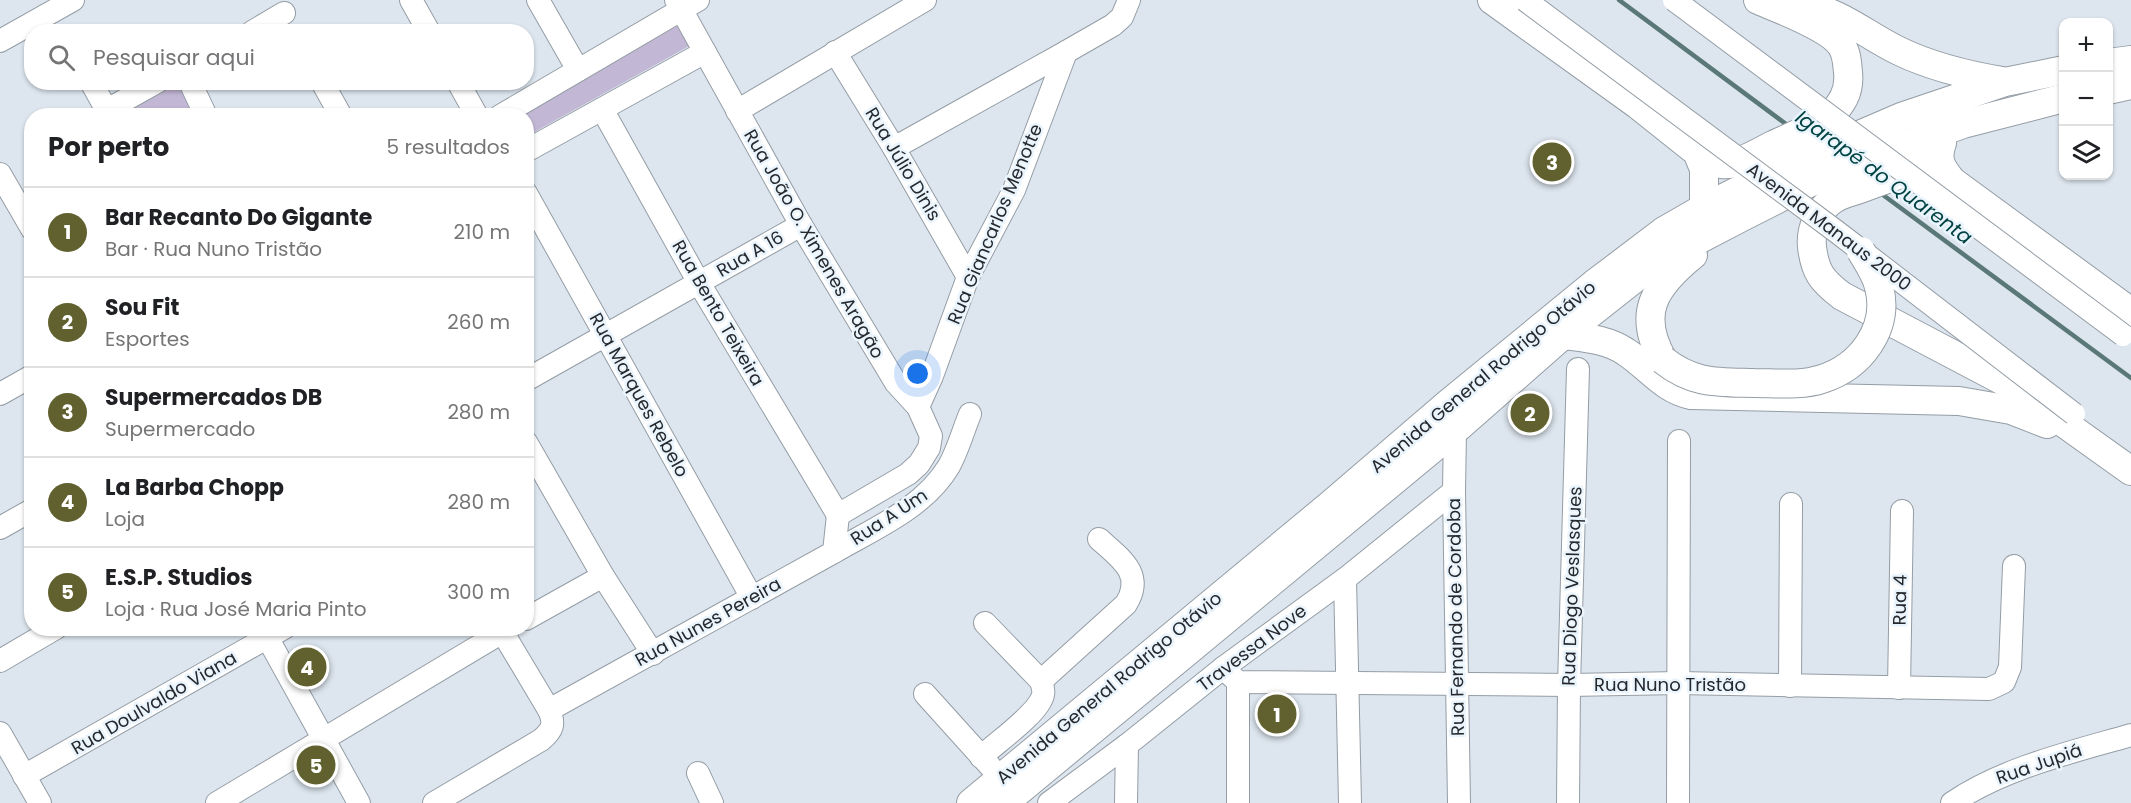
<!DOCTYPE html>
<html lang="pt">
<head>
<meta charset="utf-8">
<style>
	:root { --surface:#fff; --page:#f2f2f2; --text:#202124; --muted:#757577; --line:#e0e0e0; --accent:#60612e }
	body { margin:0; font-family:Poppins,sans-serif; background:var(--page); color:var(--text) }
	.controls { position:absolute; right:18px; top:18px; display:grid; overflow:hidden; border-radius:12px; box-shadow:0 2px 4px #0004 }
	.controls button { width:54px; height:54px; display:grid; place-items:center; padding:0; border:0; border-bottom:2px solid var(--line); background:var(--surface); color:var(--text); font:30px sans-serif }
	.you { position:absolute; left:918px; top:374px; width:21px; height:21px; margin:-15px; border:4px solid #fff; border-radius:50%; background:#1a73e8; box-shadow:0 0 0 9px #1a73e833 }
	.badge { display:grid; place-items:center; width:39px; height:39px; border-radius:50%; background:var(--accent); color:#fff; font-size:20px; font-weight:700 }
	.pin { position:absolute; translate:-50% -50%; border:3px solid #fff; box-shadow:0 2px 6px #0006 }
	.list { margin:0; padding:0; list-style:none }
	h2 { display:flex; justify-content:space-between; align-items:center; height:78px; margin:0; padding:0 24px; font-size:26px }
	h2 small { font-size:20px; font-weight:400; color:var(--muted) }
	.list li { display:grid; grid-template-columns:39px 1fr auto; gap:18px; align-items:center; box-sizing:border-box; height:90px; padding:0 24px; border-top:2px solid var(--line) }
	.list b { display:block; font-size:22px; white-space:nowrap }
	.list p { margin:0; font-size:20px; white-space:nowrap; color:var(--muted) }
	.list em { font-size:20px; font-style:normal; color:var(--muted) }
	.icon { flex:none; width:33px; height:33px; fill:none; stroke:currentColor; stroke-width:2; stroke-linecap:round; stroke-linejoin:round }
	.map { position:relative; flex:none; width:2131px; height:803px; overflow:hidden }
	.search { position:absolute; background:var(--surface); box-shadow:0 2px 4px #0004; left:24px; top:24px; width:510px; height:66px; display:flex; align-items:center; gap:15px; box-sizing:border-box; padding:0 21px; border-radius:24px; color:var(--muted); font-size:22px }
	.panel { position:absolute; background:var(--surface); box-shadow:0 2px 4px #0004; left:24px; top:108px; width:510px; height:528px; border-radius:24px }
	.map>svg:first-child { display:block }
	.green { fill:#c2b7d4 }
	.lines { fill:none; stroke-linecap:round; stroke-linejoin:round }
	.stream { stroke:#5a7878; stroke-width:4.5 }
	.minor-casing { stroke:#949da5; stroke-width:24 }
	.major-casing { stroke:#949da5; stroke-width:30 }
	.minor { stroke:#fff; stroke-width:22 }
	.major { stroke:#fff; stroke-width:28 }
	.minor-bridge-casing { stroke:#949da5; stroke-width:24; stroke-linecap:butt }
	.major-bridge-casing { stroke:#949da5; stroke-width:30; stroke-linecap:butt }
	.minor-bridge { stroke:#fff; stroke-width:22 }
	.major-bridge { stroke:#fff; stroke-width:28 }
	.labels { text-anchor:middle; stroke-width:5; stroke-linejoin:round; paint-order:stroke }
	.street-label { font-size:18px; fill:#25282c; stroke:#eaf4fd }
	.water-label { font-size:20px; font-style:italic; fill:#004342; stroke:#eaf4fd }
</style>
</head>
<body>
<div class="map">
<svg width="2131" height="803" viewBox="0 0 2131 803">
	<rect width="100%" height="100%" fill="#dde6ef"/>
	<g class="green">
		<polygon points="676,22 691,45 527,136 526,116 513,116"/>
		<polygon points="171,83 182,83 203,115 131,115 127,108"/>
	</g>
	<g class="lines">
		<g class="stream">
			<polyline points="1619,0 1790,127"/>
			<polyline points="1879,192 2131,378"/>
		</g>
		<defs>
			<g id="minor">
				<polyline points="411,0 429,32"/>
				<polyline points="538,0 578,70"/>
				<polyline points="676,0 801,225 896,383 918,407 931,436 929,448 919,464 908,474 838,515"/>
				<polyline points="252,32 284,13"/>
				<polyline points="0,41 73,0"/>
				<polyline points="835,52 894,148 968,277"/>
				<polyline points="91,82 110,116"/>
				<polyline points="190,82 206,116"/>
				<polyline points="322,82 341,116"/>
				<polyline points="458,82 477,116"/>
				<polyline points="602,109 699,283 838,515"/>
				<polyline points="107,110 157,82"/>
				<polyline points="737,111 925,0"/>
				<polyline points="500,116 698,0"/>
				<polyline points="894,148 1066,52"/>
				<polyline points="526,151 705,52"/>
				<polyline points="0,174 32,229"/>
				<polyline points="526,193 752,598"/>
				<polyline points="526,380 801,225"/>
				<polyline points="0,394 32,376"/>
				<polyline points="918,407 932,376 968,277 1014,190 1066,52 1113,25 1122,17 1129,0"/>
				<polyline points="1455,430 1454,491 1459,803"/>
				<polyline points="526,442 603,576 653,654"/>
				<polyline points="0,528 32,510"/>
				<path d="M834 552C875 528 924 508 949 466 958 450 963 431 970 414"/>
				<polyline points="1345,579 1350,803"/>
				<polyline points="526,619 603,576"/>
				<polyline points="262,628 359,803"/>
				<polyline points="0,661 56,628"/>
				<polyline points="1223,668 1238,682 1569,685 1679,683 1989,689 2004,682 2010,667 2014,566"/>
				<path d="M1041 681 1126 604C1145 574 1120 558 1099 539"/>
				<polyline points="1238,682 1238,803"/>
				<polyline points="1790,686 1791,504"/>
				<polyline points="1899,688 1902,511"/>
				<polyline points="925,694 990,766"/>
				<polyline points="549,710 834,552 838,515"/>
				<polyline points="0,733 40,803"/>
				<path d="M981 757C996 743 1033 717 1041 700 1045 693 1043 688 1041 681L985 623"/>
				<polyline points="698,773 712,803"/>
				<polyline points="24,776 284,628"/>
				<polyline points="217,803 509,628"/>
				<path d="M434 803 541 740C553 730 555 724 549 710L500 628"/>
				<polyline points="1049,803 1127,745 1223,668 1345,579 1454,491"/>
				<polyline points="1126,803 1127,745"/>
				<polyline points="1568,803 1569,685 1578,369"/>
				<polyline points="1678,803 1679,441"/>
				<path d="M1952 803C2003 768 2072 752 2131 735"/>
			</g>
			<g id="major">
				<polyline points="1492,0 1638,105 1697,152 1704,169 1704,208"/>
				<path d="M1803 6C1839 10 1867 36 1899 51 1932 67 1966 75 2002 81"/>
				<polyline points="2108,63 2131,60"/>
				<polyline points="2108,90 2131,85"/>
				<path d="M1942 143C1936 159 1941 168 1952 181L2131 312"/>
				<path d="M1697 152C1704 157 1713 163 1722 164 1738 166 1758 152 1773 145 1804 130 1853 116 1848 72 1847 63 1847 53 1841 45 1829 27 1779 9 1758 0"/>
				<path d="M1938 161C1912 170 1886 179 1860 189 1852 192 1841 194 1834 199 1819 208 1810 230 1812 247 1815 272 1822 281 1842 296L2009 384 2131 471"/>
				<path d="M1563 335C1585 338 1607 339 1626 352 1649 367 1663 389 1691 395L1959 401 2011 410 2047 424"/>
				<path d="M1663 360C1636 313 1655 286 1693 255"/>
				<polyline points="971,803 1330,505 1449,403 1594,284 1664,231 1704,208 1787,166 1901,117 2005,82 2064,70"/>
				<polyline points="1004,803 1455,430 1563,335 1644,271 1671,254 1742,217 1809,183 1869,158 1963,124 2064,98"/>
			</g>
		</defs>
		<use href="#minor" class="minor-casing"/>
		<use href="#major" class="major-casing"/>
		<use href="#minor" class="minor"/>
		<use href="#major" class="major"/>
		<defs>
			<g id="minor-bridge">
				<polyline points="1525,0 1837,232 2074,414"/>
				<polyline points="1674,0 2123,335"/>
			</g>
			<path id="major-bridge" d="M1663 360C1693 384 1717 382 1754 383 1776 383 1801 386 1822 379 1860 367 1890 329 1879 287 1876 274 1868 263 1861 251"/>
		</defs>
		<use href="#minor-bridge" class="minor-bridge-casing"/>
		<use href="#major-bridge" class="major-bridge-casing"/>
		<use href="#minor-bridge" class="minor-bridge"/>
		<use href="#major-bridge" class="major-bridge"/>
	</g>
	<g class="labels">
		<g class="street-label">
			<text transform="translate(903 164) rotate(59)" y="6">Rua Júlio Dinis</text>
			<text transform="translate(995 224) rotate(-67)" y="6">Rua Giancarlos Menotte</text>
			<text transform="translate(1829 227) rotate(37)" y="6">Avenida Manaus 2000</text>
			<text transform="translate(814 244) rotate(60)" y="6">Rua João O. Ximenes Aragão</text>
			<text transform="translate(750 254) rotate(-30)" y="6">Rua A 16</text>
			<text transform="translate(718 313) rotate(60)" y="6">Rua Bento Teixeira</text>
			<text transform="translate(1483 377) rotate(-40)" y="6">Avenida General Rodrigo Otávio</text>
			<text transform="translate(639 395) rotate(61)" y="6">Rua Marques Rebelo</text>
			<text transform="translate(889 517) rotate(-33)" y="6">Rua A Um</text>
			<text transform="translate(1572 586) rotate(-88)" y="6">Rua Diogo Veslasques</text>
			<text transform="translate(1900 600) rotate(-89)" y="6">Rua 4</text>
			<text transform="translate(1456 617) rotate(-91)" y="6">Rua Fernando de Cordoba</text>
			<text transform="translate(708 622) rotate(-29)" y="6">Rua Nunes Pereira</text>
			<text transform="translate(1252 648) rotate(-37)" y="6">Travessa Nove</text>
			<text x="1670" y="691">Rua Nuno Tristão</text>
			<text transform="translate(1109 688) rotate(-40)" y="6">Avenida General Rodrigo Otávio</text>
			<text transform="translate(154 703) rotate(-30)" y="6">Rua Doulvaldo Viana</text>
			<text transform="translate(2039 764) rotate(-19)" y="6">Rua Jupiá</text>
		</g>
		<g class="water-label">
			<text transform="translate(1884 177) rotate(36)" y="7">Igarapé do Quarenta</text>
		</g>
	</g>
</svg>
<div class="controls">
<button>+</button>
<button>−</button>
<button><svg class="icon" aria-label="layers" viewBox="0 0 24 24"><path d="M12 4l9 5-9 5-9-5zM3 14l9 5 9-5"/></svg></button>
</div>
<div class="you"></div>
<div class="pin badge" style="left:1277px;top:714px">1</div>
<div class="pin badge" style="left:1530px;top:413px">2</div>
<div class="pin badge" style="left:1552px;top:162px">3</div>
<div class="pin badge" style="left:307px;top:667px">4</div>
<div class="pin badge" style="left:316px;top:765px">5</div>
<div class="search"><svg class="icon" aria-label="search" viewBox="0 0 24 24"><circle cx="10" cy="10" r="6"/><path d="M15 15l6 6"/></svg>Pesquisar aqui</div>
<section class="panel">
<h2>Por perto<small>5 resultados</small></h2>
<ul class="list">
<li><span class="badge">1</span><div><b>Bar Recanto Do Gigante</b><p>Bar · Rua Nuno Tristão</p></div><em>210 m</em></li>
<li><span class="badge">2</span><div><b>Sou Fit</b><p>Esportes</p></div><em>260 m</em></li>
<li><span class="badge">3</span><div><b>Supermercados DB</b><p>Supermercado</p></div><em>280 m</em></li>
<li><span class="badge">4</span><div><b>La Barba Chopp</b><p>Loja</p></div><em>280 m</em></li>
<li><span class="badge">5</span><div><b>E.S.P. Studios</b><p>Loja · Rua José Maria Pinto</p></div><em>300 m</em></li>
</ul>
</section>
</div>
</body>
</html>
